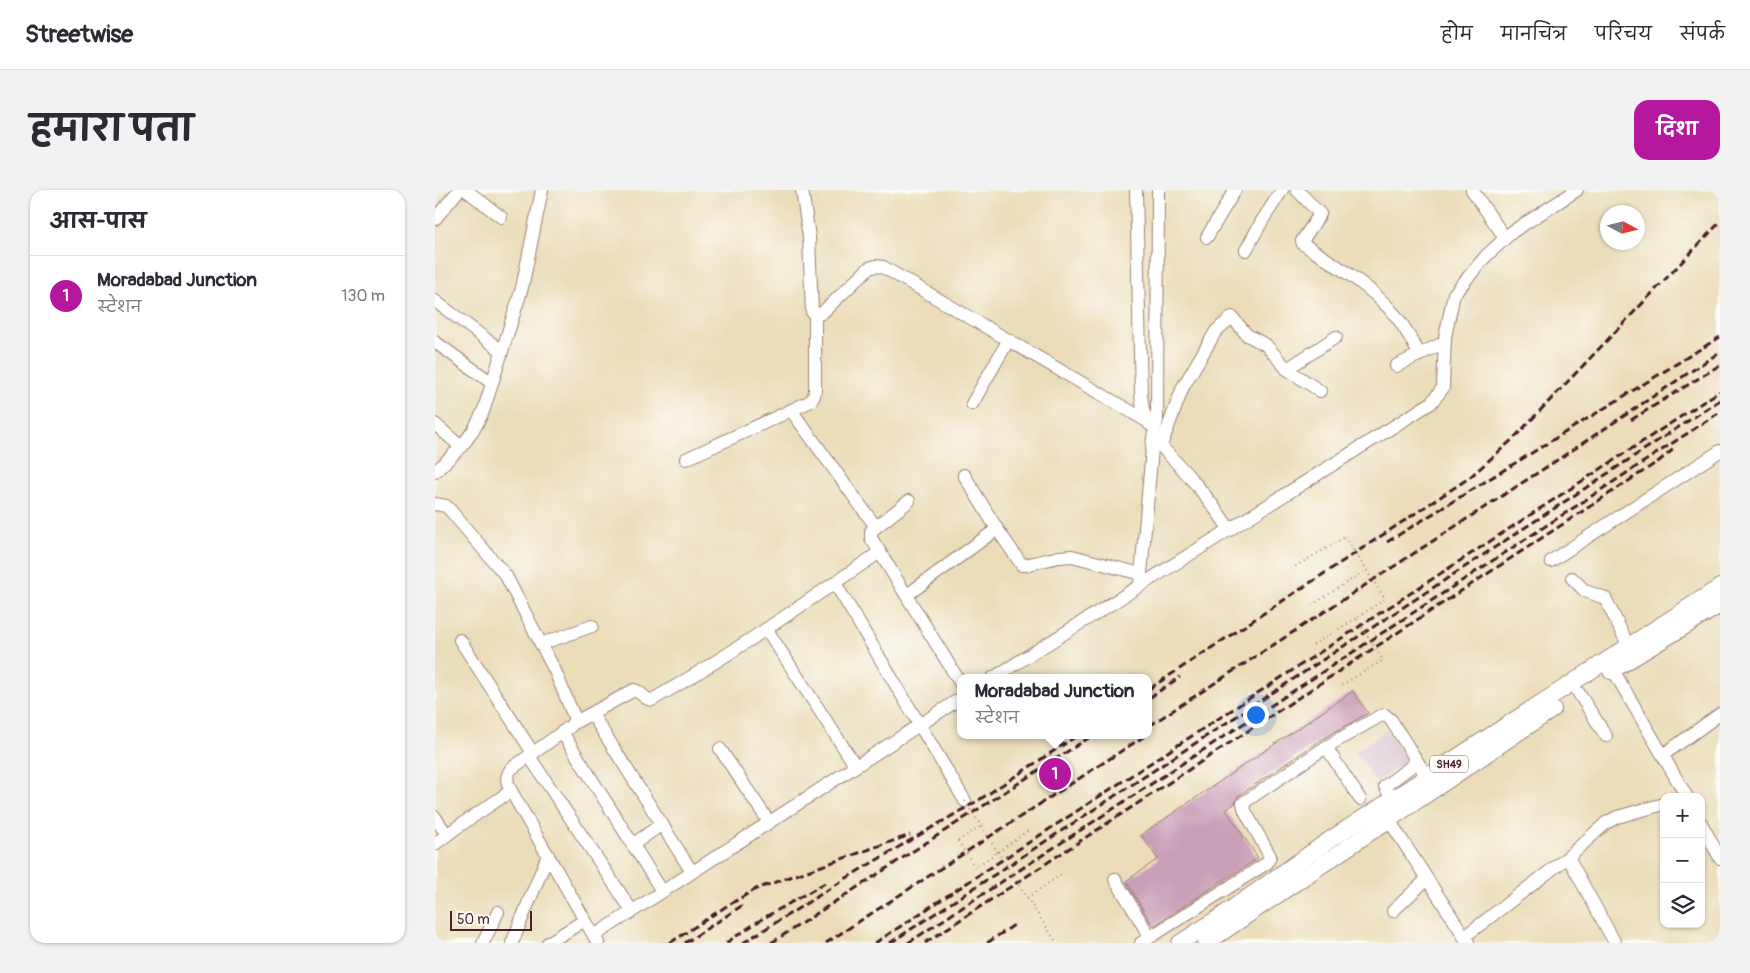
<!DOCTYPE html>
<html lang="hi">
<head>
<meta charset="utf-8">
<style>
	:root { --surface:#fff; --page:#f2f2f3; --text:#2b2b33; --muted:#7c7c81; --line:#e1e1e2; --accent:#b5179e }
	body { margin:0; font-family:Pangolin,"Playpen Sans Deva",sans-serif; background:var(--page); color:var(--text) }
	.controls { position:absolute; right:15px; bottom:15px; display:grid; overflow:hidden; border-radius:10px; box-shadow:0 1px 4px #0004 }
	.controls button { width:45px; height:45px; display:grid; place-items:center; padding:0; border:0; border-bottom:1px solid var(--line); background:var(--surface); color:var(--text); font:25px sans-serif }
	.compass { position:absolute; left:1165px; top:15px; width:45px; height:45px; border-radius:50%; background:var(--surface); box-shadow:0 1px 4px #0004; rotate:97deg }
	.scale { position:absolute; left:15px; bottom:12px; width:82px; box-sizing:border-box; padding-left:5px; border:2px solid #4a1f2b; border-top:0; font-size:14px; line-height:18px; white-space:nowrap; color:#4a1f2b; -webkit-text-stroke:4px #fdfcf7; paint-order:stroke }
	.you { position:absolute; left:820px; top:524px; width:18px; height:18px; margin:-12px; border:4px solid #fff; border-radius:50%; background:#1a73e8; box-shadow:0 0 0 8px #1a73e833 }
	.badge { display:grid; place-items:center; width:32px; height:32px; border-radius:50%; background:var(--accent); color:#fff; font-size:16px; font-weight:700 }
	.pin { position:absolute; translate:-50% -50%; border:2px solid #fff; box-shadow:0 1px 5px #0006 }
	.popup { position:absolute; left:522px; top:484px; width:195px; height:65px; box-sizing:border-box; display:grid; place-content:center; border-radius:10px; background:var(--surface); filter:drop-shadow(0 1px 4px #0005); font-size:16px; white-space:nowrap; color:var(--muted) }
	.popup b { font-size:19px; color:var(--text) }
	.popup::after { content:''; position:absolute; left:50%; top:100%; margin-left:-10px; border:10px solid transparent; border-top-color:var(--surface) }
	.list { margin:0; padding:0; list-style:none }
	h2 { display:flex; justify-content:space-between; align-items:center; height:65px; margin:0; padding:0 20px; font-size:21px }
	h2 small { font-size:16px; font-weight:400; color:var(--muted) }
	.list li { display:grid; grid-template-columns:32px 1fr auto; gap:15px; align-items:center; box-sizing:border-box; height:80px; padding:0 20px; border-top:1px solid var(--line) }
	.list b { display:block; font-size:19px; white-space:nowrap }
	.list p { margin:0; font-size:16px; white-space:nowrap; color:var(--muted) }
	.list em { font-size:16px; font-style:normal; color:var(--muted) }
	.icon { flex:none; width:28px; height:28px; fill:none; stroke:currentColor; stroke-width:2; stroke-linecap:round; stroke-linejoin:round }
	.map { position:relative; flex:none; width:1285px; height:753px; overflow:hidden; border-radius:15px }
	header { display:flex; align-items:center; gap:30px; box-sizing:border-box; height:70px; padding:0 25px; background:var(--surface); border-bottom:1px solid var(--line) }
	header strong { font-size:24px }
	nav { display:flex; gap:28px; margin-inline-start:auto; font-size:18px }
	.intro { display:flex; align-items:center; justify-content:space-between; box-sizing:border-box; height:120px; padding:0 30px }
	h1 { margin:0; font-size:35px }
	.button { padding:12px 22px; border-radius:15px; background:var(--accent); color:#fff; font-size:18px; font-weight:700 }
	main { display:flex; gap:30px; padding:0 30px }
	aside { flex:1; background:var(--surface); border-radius:15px; box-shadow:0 1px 4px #0004 }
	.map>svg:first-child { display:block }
	.industrial { fill:#d1bdca }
	.building { fill:#c99eb7 }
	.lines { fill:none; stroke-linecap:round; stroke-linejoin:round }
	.minor-casing { stroke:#9a7e72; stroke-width:14 }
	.major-casing { stroke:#9a7e72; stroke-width:18 }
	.path { stroke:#9a7e72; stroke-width:2; stroke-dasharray:1 4; stroke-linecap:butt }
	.minor { stroke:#fff; stroke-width:12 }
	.major { stroke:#fff; stroke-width:16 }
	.rail { stroke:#4a1f2b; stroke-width:3; stroke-dasharray:8 4; stroke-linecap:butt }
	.path-bridge { stroke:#9a7e72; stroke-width:2; stroke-dasharray:1 4; stroke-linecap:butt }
	.labels { text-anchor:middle; stroke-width:4.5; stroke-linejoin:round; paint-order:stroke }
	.shield { fill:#fdfcf7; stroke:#806168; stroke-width:1 }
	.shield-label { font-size:11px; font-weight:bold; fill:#4a1f2b }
</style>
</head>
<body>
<header>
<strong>Streetwise</strong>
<nav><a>होम</a><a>मानचित्र</a><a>परिचय</a><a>संपर्क</a></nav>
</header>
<div class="intro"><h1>हमारा पता</h1><a class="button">दिशा</a></div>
<main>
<aside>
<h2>आस-पास<small></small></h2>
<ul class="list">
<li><span class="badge">1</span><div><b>Moradabad Junction</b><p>स्टेशन</p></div><em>130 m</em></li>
</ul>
</aside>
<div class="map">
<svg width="1285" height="753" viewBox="0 0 1285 753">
	<rect width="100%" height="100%" fill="#fdfcf7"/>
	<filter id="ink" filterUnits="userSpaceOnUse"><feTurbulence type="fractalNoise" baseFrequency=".02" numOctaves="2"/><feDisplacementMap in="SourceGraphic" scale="10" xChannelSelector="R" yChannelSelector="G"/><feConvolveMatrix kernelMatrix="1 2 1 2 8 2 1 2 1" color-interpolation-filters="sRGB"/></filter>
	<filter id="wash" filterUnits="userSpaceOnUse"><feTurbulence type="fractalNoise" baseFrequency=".0096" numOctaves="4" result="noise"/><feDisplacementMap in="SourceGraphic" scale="20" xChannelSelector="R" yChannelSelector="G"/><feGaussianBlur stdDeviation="1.12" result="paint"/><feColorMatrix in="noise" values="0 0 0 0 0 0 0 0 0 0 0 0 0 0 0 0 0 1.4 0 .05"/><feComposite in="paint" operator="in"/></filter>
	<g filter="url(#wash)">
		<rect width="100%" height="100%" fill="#ebddb9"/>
		<polygon class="industrial" points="951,540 972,571 941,593 920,562"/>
		<g id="blocks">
			<polygon class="building" points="918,501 933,523 886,550 803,606 800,613 791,620 823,668 718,736 691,691 723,669 706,645"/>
		</g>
	</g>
	<g filter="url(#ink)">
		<use href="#blocks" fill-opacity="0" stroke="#9a7e72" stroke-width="1"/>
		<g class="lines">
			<defs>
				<g id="minor">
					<polyline points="31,0 66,27"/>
					<polyline points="367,0 374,47 377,122 380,125 387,123 434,78 441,76 448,77 712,231"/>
					<polyline points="701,0 706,205 708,220 714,234"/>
					<path d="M862 0 885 24 867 51 868 54C900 75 935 95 960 125 970 136 977 152 985 165"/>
					<polyline points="1037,0 1070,48"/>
					<polyline points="0,29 24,0"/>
					<polyline points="772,47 800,0"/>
					<polyline points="811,60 827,31 847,0"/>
					<polyline points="0,111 67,161"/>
					<polyline points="0,152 57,193"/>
					<polyline points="961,176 1010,152"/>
					<polyline points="852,179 901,147"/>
					<polyline points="537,214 573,151"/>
					<polyline points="356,220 441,337"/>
					<polyline points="0,234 26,257"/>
					<path d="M721 251C750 281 772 305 795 340"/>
					<polyline points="726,256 748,197 781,141 797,127 812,145 831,155 852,179 885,201"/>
					<polyline points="251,269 376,211 379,206 380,200 380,125"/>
					<polyline points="0,282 26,257 38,241 48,222 87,98 107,0"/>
					<polyline points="529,285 562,339 587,375 590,375 624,367 637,366 706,384"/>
					<polyline points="474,311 436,341 436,348 526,494"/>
					<path d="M0 314 11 316 15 320 71 386 120 481 140 529 136 536 76 579C70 587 72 593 76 601L163 753"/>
					<polyline points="1116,371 1285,261"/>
					<polyline points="1137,388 1150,401 1170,408 1194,457"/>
					<polyline points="400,393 530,611"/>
					<polyline points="705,396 718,247 722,230 723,0"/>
					<polyline points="472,405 562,339"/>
					<polyline points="332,440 420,575"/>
					<polyline points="25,450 98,563"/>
					<polyline points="106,454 157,436"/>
					<polyline points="1174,473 1252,607"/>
					<polyline points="558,488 996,213 1008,198 1010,147 1019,104 1051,66 1077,42 1142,0"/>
					<polyline points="1143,502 1171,546"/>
					<polyline points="157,524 257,682"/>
					<path d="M139 533 199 500C206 501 209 510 217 510 296 465 370 413 445 362"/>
					<polyline points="127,542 227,701"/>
					<polyline points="285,559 334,632"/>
					<polyline points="1228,565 1285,524"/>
					<polyline points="94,566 197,721"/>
					<polyline points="925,609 891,557 945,526 950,525 956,530 992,587"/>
					<polyline points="957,610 950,596 982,572"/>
					<polyline points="0,627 12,645"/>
					<polyline points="954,630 1033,752"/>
					<polyline points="1266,633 1285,668"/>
					<polyline points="0,654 21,638 76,601"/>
					<polyline points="197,655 227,634"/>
					<polyline points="1133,667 1180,753"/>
					<polyline points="680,689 715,747"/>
					<polyline points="958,721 992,689"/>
					<polyline points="159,746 526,508"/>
					<polyline points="1029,747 1133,667 1171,633 1182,627 1229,614"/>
					<polyline points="48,753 63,722"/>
					<polyline points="77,753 113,665"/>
					<polyline points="113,753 150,730"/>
					<polyline points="706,753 832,673 835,666 810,621 808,613 891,557"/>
				</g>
				<g id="major">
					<polyline points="1176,481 1285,415"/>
					<polyline points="745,753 782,729 896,649 1285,397"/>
					<polyline points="771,753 1118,519"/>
				</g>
			</defs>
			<use href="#minor" class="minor-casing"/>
			<use href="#major" class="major-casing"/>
			<g class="path">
				<polyline points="856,379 910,347"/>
				<polyline points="877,415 931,380"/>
				<polyline points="878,455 921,428"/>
				<polyline points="907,495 948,470"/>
				<polyline points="523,651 549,634"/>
				<polyline points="563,662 594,640"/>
				<polyline points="592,708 628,683"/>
				<polyline points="600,720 620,750"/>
			</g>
			<use href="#minor" class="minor"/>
			<use href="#major" class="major"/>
			<g class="rail">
				<polyline points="1196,230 1285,175"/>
				<polyline points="952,352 1285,147"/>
				<polyline points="714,499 1034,288 1078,249 1285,32"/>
				<polyline points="714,508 745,487"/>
				<polyline points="714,536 1136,261 1285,162"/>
				<polyline points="235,753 290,717 321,699 475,645"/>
				<polyline points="250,753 308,715"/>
				<polyline points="291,753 327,729 390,693"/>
				<polyline points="308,753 423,681 544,610 643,545"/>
				<polyline points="336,753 658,545"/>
				<polyline points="391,753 711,545"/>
				<polyline points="440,753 1285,201"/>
				<polyline points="455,753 1285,210"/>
				<polyline points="473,753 1285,222"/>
				<polyline points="490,753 1224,271 1240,258"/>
				<polyline points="552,753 582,733"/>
			</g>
			<g class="path-bridge">
				<polyline points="910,347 950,409 921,428 948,470"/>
				<polyline points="530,611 600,720"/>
				<polyline points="523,651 540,677 563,662"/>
			</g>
		</g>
	</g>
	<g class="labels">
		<rect class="shield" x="995" y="565.5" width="38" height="17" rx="4"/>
		<g class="shield-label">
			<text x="1014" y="578">SH49</text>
		</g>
	</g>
</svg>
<div class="controls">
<button>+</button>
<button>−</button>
<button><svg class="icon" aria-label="layers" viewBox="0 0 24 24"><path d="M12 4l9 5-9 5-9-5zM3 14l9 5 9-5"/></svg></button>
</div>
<svg class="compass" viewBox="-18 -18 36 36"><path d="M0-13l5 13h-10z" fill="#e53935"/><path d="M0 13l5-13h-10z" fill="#7c7c81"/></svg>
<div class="scale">50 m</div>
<div class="you"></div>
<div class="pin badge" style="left:620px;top:584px">1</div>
<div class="popup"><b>Moradabad Junction</b>स्टेशन</div>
</div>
</main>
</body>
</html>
